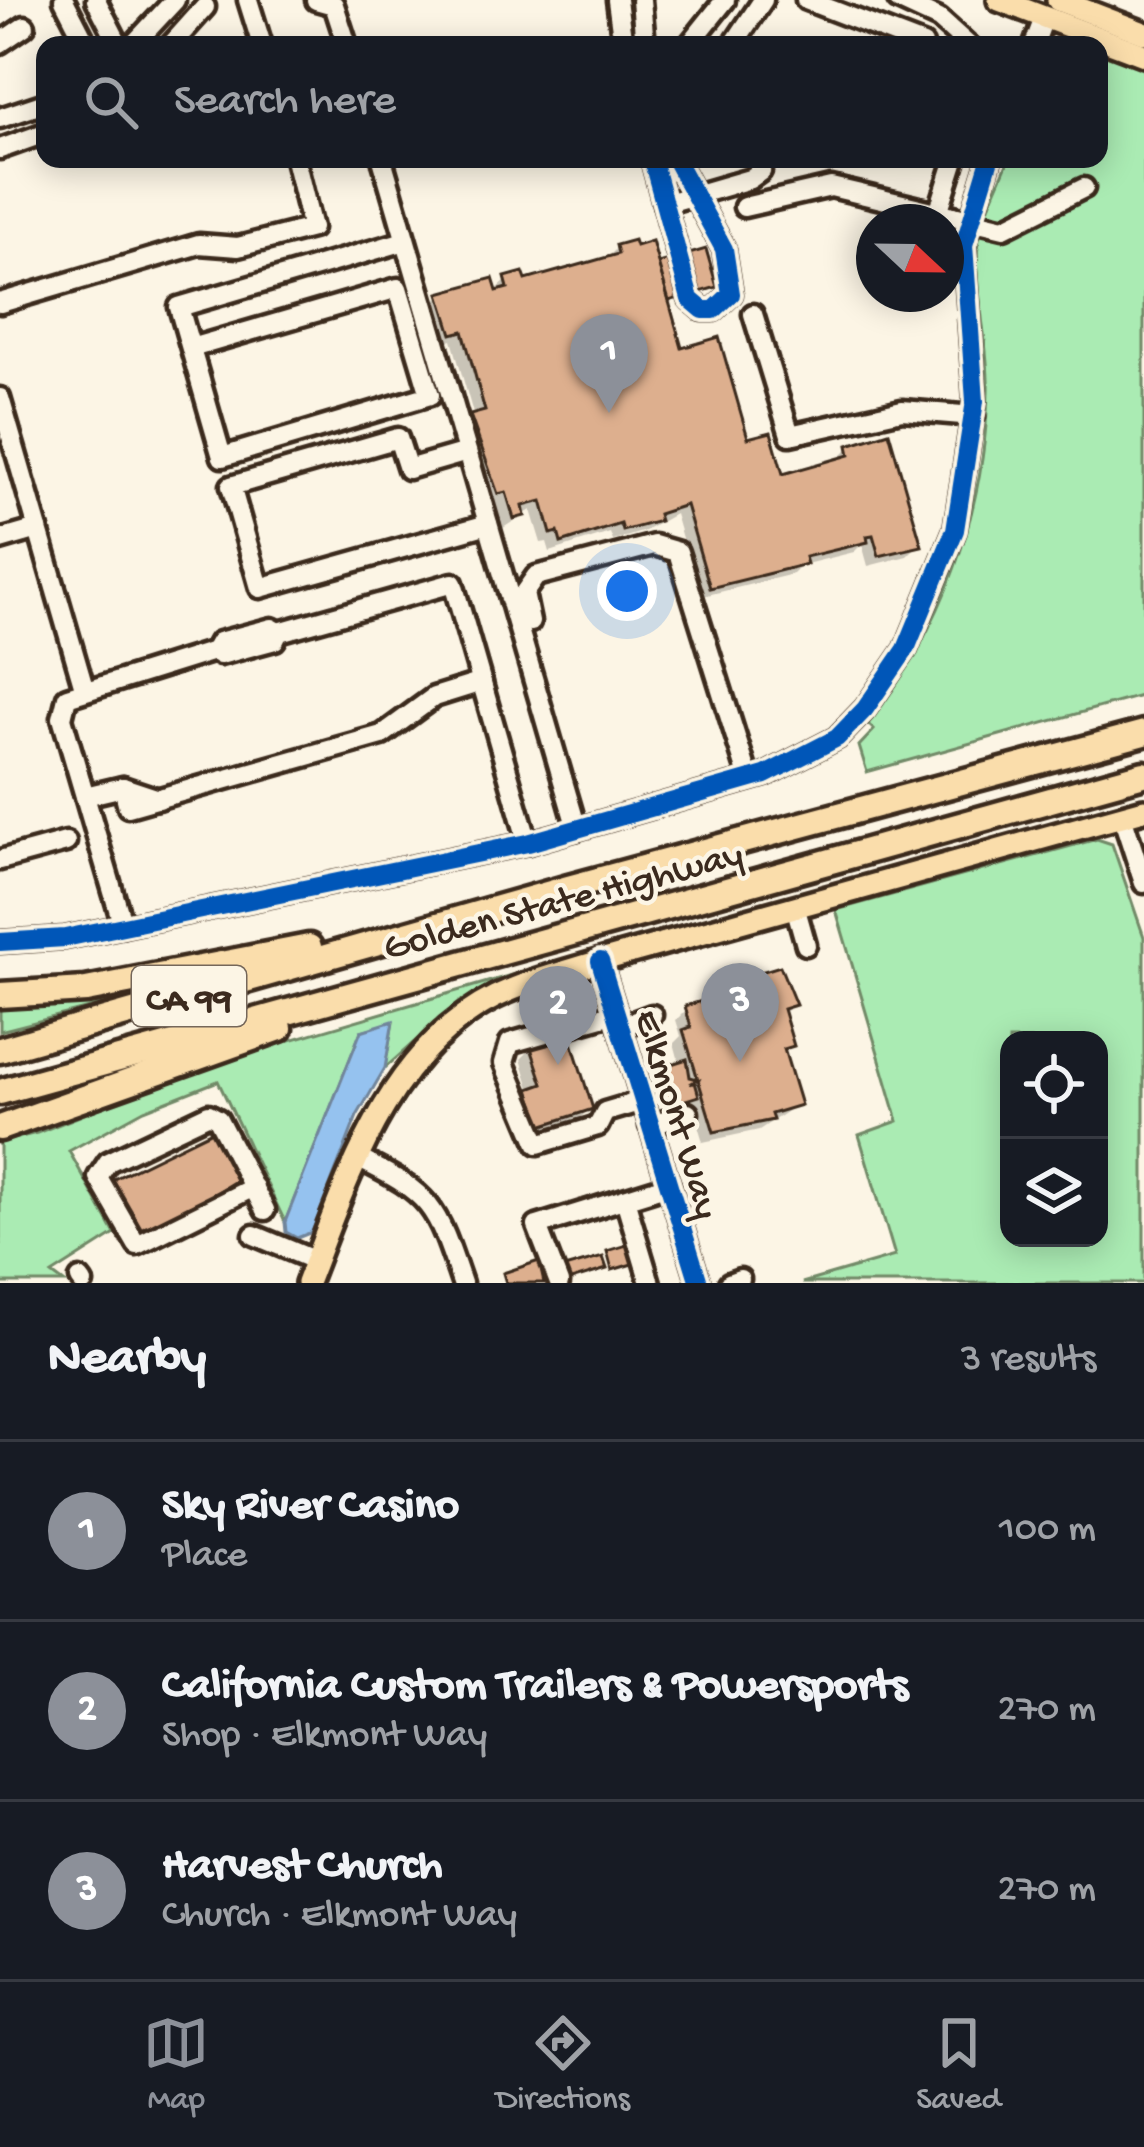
<!DOCTYPE html>
<html lang="en">
<head>
<meta charset="utf-8">
<style>
	:root { --surface:#171b24; --page:#242831; --text:#f1f3f6; --muted:#9ea1a6; --line:#363941; --accent:#8c9099 }
	body { margin:0; font-family:"Gochi Hand",sans-serif; background:var(--page); color:var(--text) }
	.controls { position:absolute; right:36px; bottom:36px; display:grid; overflow:hidden; border-radius:24px; box-shadow:0 6px 30px #0003 }
	.controls button { width:108px; height:108px; display:grid; place-items:center; padding:0; border:0; border-bottom:3px solid var(--line); background:var(--surface); color:var(--text); font:60px sans-serif }
	.compass { position:absolute; left:856px; top:204px; width:108px; height:108px; border-radius:50%; background:var(--surface); box-shadow:0 6px 30px #0003; rotate:112deg }
	.you { position:absolute; left:627px; top:591px; width:42px; height:42px; margin:-30px; border:9px solid #fff; border-radius:50%; background:#1a73e8; box-shadow:0 0 0 18px #1a73e833 }
	.badge { display:grid; place-items:center; width:78px; height:78px; border-radius:50%; background:var(--accent); color:#fff; font-size:39px; font-weight:700 }
	.pin { position:absolute; translate:-50% -99px; filter:drop-shadow(0 3px 6px #0008) }
	.pin::after { content:''; position:absolute; top:63px; width:42px; height:36px; background:inherit; clip-path:polygon(0 0,100% 0,50% 100%) }
	.list { margin:0; padding:0; list-style:none }
	h2 { display:flex; justify-content:space-between; align-items:center; height:156px; margin:0; padding:0 48px; font-size:51px }
	h2 small { font-size:39px; font-weight:400; color:var(--muted) }
	.list li { display:grid; grid-template-columns:78px 1fr auto; gap:36px; align-items:center; box-sizing:border-box; height:180px; padding:0 48px; border-top:3px solid var(--line) }
	.list b { display:block; font-size:45px; white-space:nowrap }
	.list p { margin:0; font-size:39px; white-space:nowrap; color:var(--muted) }
	.list em { font-size:39px; font-style:normal; color:var(--muted) }
	.icon { flex:none; width:66px; height:66px; fill:none; stroke:currentColor; stroke-width:2; stroke-linecap:round; stroke-linejoin:round }
	.map { position:relative; flex:none; width:1144px; height:1283px; overflow:hidden }
	.search { position:absolute; background:var(--surface); box-shadow:0 6px 30px #0003; left:36px; right:36px; top:36px; height:132px; display:flex; align-items:center; gap:30px; box-sizing:border-box; padding:0 42px; border-radius:24px; color:var(--muted); font-size:45px }
	.sheet { height:696px; background:var(--surface) }
	nav { display:flex; justify-content:space-around; align-items:center; box-sizing:border-box; height:168px; border-top:3px solid var(--line); background:var(--surface); font-size:33px; color:var(--muted) }
	nav a { display:grid; justify-items:center; gap:6px }
	nav .on { color:var(--accent) }
	.map>svg:first-child { display:block }
	.green { fill:#aaebb3; stroke:#728a68; stroke-width:3; fill-rule:evenodd }
	.water { fill:#95c2ef; stroke:#71859b; stroke-width:3 }
	.shadow { fill:#0003 }
	.building { fill:#ddaf8e; stroke:#3b2a1e; stroke-width:3 }
	.lines { fill:none; stroke-linecap:round; stroke-linejoin:round }
	.minor-casing { stroke:#3b2a1e; stroke-width:27 }
	.major-casing { stroke:#3b2a1e; stroke-width:30 }
	.highway-casing { stroke:#3b2a1e; stroke-width:33 }
	.minor { stroke:#fcf5e5; stroke-width:18 }
	.major { stroke:#faddab; stroke-width:21 }
	.highway { stroke:#faddab; stroke-width:24 }
	.cycleway-casing { stroke:#fcf5e5; stroke-width:26 }
	.cycleway { stroke:#0057b8; stroke-width:18 }
	.labels { text-anchor:middle; stroke-width:9; stroke-linejoin:round; paint-order:stroke }
	.shield { fill:#fcf5e5; stroke:#75675a; stroke-width:3 }
	.shield-label { font-size:36px; font-weight:bold; fill:#3b2a1e }
	.street-label { font-size:39px; fill:#3b2a1e; stroke:#fcf5e5 }
</style>
</head>
<body>
<div class="map">
<svg width="1144" height="1283" viewBox="0 0 1144 1283">
	<rect width="100%" height="100%" fill="#fcf5e5"/>
	<filter id="ink" filterUnits="userSpaceOnUse"><feTurbulence type="fractalNoise" baseFrequency=".00833" numOctaves="2"/><feDisplacementMap in="SourceGraphic" scale="24" xChannelSelector="R" yChannelSelector="G"/><feConvolveMatrix kernelMatrix="1 2 1 2 8 2 1 2 1" color-interpolation-filters="sRGB"/></filter>
	<g filter="url(#ink)">
		<g class="green">
			<path d="M1099 47 1144 66V695L867 772 859 746 874 730 868 724C943 628 984 514 988 392 990 346 973 287 978 246 982 217 998 186 1009 159H1099Z"/>
			<path d="M1097 839 1112 844 1144 937V1283H802L895 1256 859 1135 898 1121 836 910ZM1009 1040H1099V1238H1009Z"/>
			<polygon points="566,959 459,1002 385,1068 393,1022 361,1031 285,1222 218,1081 144,1110 69,1151 115,1234 52,1274 64,1283 0,1283 0,1142 37,1133 212,1063"/>
			<polygon points="123,992 124,999 0,1031 0,1004"/>
		</g>
		<polygon class="water" points="393,1021 385,1068 357,1116 312,1232 297,1238 286,1232 285,1222 361,1031"/>
		<g class="shadow">
			<polygon points="650,244 656,267 712,287 666,301 680,352 746,442 781,478 838,459 849,448 918,545 907,556 868,566 862,544 854,552 802,565 793,574 699,597 675,514 645,531 613,541 610,533 550,552 547,542 541,543 531,510 503,528 495,501 487,504 460,429 474,417 452,340 441,344 429,307 440,296 494,292 507,280 524,284 606,259 617,248"/>
			<polygon points="783,973 792,1004 782,1015 791,1045 783,1054 798,1104 759,1130 703,1142 690,1098 666,1105 663,1097 672,1093 668,1079 658,1082 655,1073 680,1065 674,1043 681,1036 676,1020 687,1009 726,997 736,983"/>
			<polygon points="532,1048 590,1108 579,1119 530,1135 519,1102 531,1091 521,1059"/>
			<polygon points="234,1180 138,1242 103,1193 114,1182"/>
		</g>
		<g class="building">
			<polygon points="634,240 636,246 652,241 682,348 719,337 748,438 771,432 783,474 850,455 848,445 889,432 922,546 879,556 873,535 867,536 868,542 805,557 807,564 710,588 686,505 658,514 660,521 623,531 621,524 561,543 558,532 551,534 542,501 523,506 525,516 514,519 506,492 498,494 470,415 485,411 463,331 452,334 439,293 493,278 497,291 508,288 505,277 523,272 526,280 590,262 618,254 616,245"/>
			<polygon points="706,249 717,287 669,301 658,263"/>
			<polygon points="780,966 796,1005 783,1009 794,1046 784,1049 801,1105 771,1114 773,1120 714,1132 683,1030 691,1027 685,1006 732,992 741,1023 747,1021 735,980"/>
			<polygon points="569,1033 593,1109 541,1126 529,1089 543,1084 530,1045"/>
			<polygon points="687,1059 690,1077 698,1079 690,1084 695,1082 699,1096 667,1106 663,1093 672,1090 669,1079 659,1082 655,1069"/>
			<polygon points="212,1131 237,1180 150,1233 146,1226 139,1230 112,1180"/>
			<polygon points="633,1243 639,1262 612,1270 607,1251"/>
			<polygon points="603,1257 607,1269 568,1281 564,1268"/>
			<polygon points="539,1261 544,1283 506,1283 503,1273"/>
		</g>
		<g class="lines">
			<defs>
				<g id="minor">
					<polyline points="64,0 87,45"/>
					<polyline points="96,0 119,45"/>
					<polyline points="248,0 262,45"/>
					<polyline points="316,0 334,5 347,45"/>
					<polyline points="617,0 623,45"/>
					<polyline points="641,0 645,45"/>
					<polyline points="806,0 923,45"/>
					<polyline points="898,0 939,19 968,45"/>
					<polyline points="0,43 25,26"/>
					<polyline points="133,45 175,0"/>
					<polyline points="171,45 205,7"/>
					<polyline points="689,45 725,0"/>
					<polyline points="733,45 763,0"/>
					<polyline points="1034,45 1044,18"/>
					<polyline points="0,118 45,103"/>
					<polyline points="0,149 45,133"/>
					<polyline points="382,159 577,829"/>
					<polyline points="652,159 690,299 703,310 714,310 731,294 724,249 675,159"/>
					<polyline points="664,204 750,179 761,171 757,159"/>
					<polyline points="744,207 831,187 1004,228 1084,188"/>
					<polyline points="937,216 955,159"/>
					<polyline points="0,303 199,244 238,247 312,228 295,159"/>
					<polyline points="753,314 790,435 902,410 974,416"/>
					<polyline points="191,348 398,288 430,395 222,457 179,307 405,241"/>
					<polyline points="0,398 84,688"/>
					<polyline points="467,452 408,469 398,438 231,486 260,588 488,524"/>
					<polyline points="0,540 38,529"/>
					<polyline points="530,622 524,593 536,576 654,545 678,552 749,779"/>
					<polyline points="214,651 219,642 272,628 279,632"/>
					<polyline points="123,787 128,807 382,735 434,697 482,682"/>
					<polyline points="85,796 123,787 159,799"/>
					<polyline points="1122,816 1144,883"/>
					<polyline points="0,860 66,842"/>
					<polyline points="795,906 806,945"/>
					<polyline points="123,926 62,718 67,697 214,651 220,655 275,640 279,632 453,583 528,843"/>
					<polyline points="0,942 65,938 528,843 765,775 837,738 865,709 906,649 955,530 975,401 964,245 990,159"/>
					<polyline points="600,961 699,1283"/>
					<polyline points="616,1013 510,1043 504,1063 538,1144 598,1126 605,1112 642,1101"/>
					<polyline points="620,1027 652,1015"/>
					<polyline points="650,1126 688,1113"/>
					<path d="M359 1159C433 1195 436 1206 462 1283"/>
					<polyline points="254,1187 137,1245 98,1177 108,1162 209,1114 218,1119 265,1210"/>
					<polyline points="625,1199 650,1283"/>
					<polyline points="254,1235 316,1261"/>
					<polyline points="80,1279 83,1283"/>
					<polyline points="559,1283 537,1226 669,1185"/>
					<polyline points="729,1283 740,1279"/>
				</g>
				<g id="major">
					<polyline points="999,0 1144,55"/>
					<polyline points="1058,0 1144,33"/>
					<path d="M307 1283C348 1178 387 1051 495 997 528 981 565 972 600 961L1144 810"/>
				</g>
				<g id="highway">
					<polyline points="0,995 86,990 309,947"/>
					<polyline points="0,1050 568,888 1144,733"/>
					<polyline points="0,1092 1144,774"/>
					<polyline points="0,1128 280,1028"/>
				</g>
			</defs>
			<use href="#minor" class="minor-casing"/>
			<use href="#major" class="major-casing"/>
			<use href="#highway" class="highway-casing"/>
			<use href="#minor" class="minor"/>
			<use href="#major" class="major"/>
			<use href="#highway" class="highway"/>
			<defs>
				<g id="cycleway">
					<polyline points="652,159 690,299 703,310 714,310 731,294 724,249 675,159"/>
					<polyline points="0,942 65,938 528,843 765,775 837,738 865,709 906,649 955,530 975,401 964,245 990,159"/>
					<polyline points="600,961 699,1283"/>
				</g>
			</defs>
			<use href="#cycleway" class="cycleway-casing"/>
			<use href="#cycleway" class="cycleway"/>
		</g>
	</g>
	<g class="labels">
		<rect class="shield" x="132" y="966" width="114" height="60" rx="9"/>
		<g class="shield-label">
			<text x="189" y="1009">CA 99</text>
		</g>
		<g class="street-label">
			<text transform="translate(562 897) rotate(-15)" y="14">Golden State Highway</text>
			<text transform="translate(681 1113) rotate(73)" y="14">Elkmont Way</text>
		</g>
	</g>
</svg>
<div class="controls">
<button><svg class="icon" aria-label="locate" viewBox="0 0 24 24"><circle cx="12" cy="12" r="6"/><path d="M12 2v4M12 18v4M2 12h4M18 12h4"/></svg></button>
<button><svg class="icon" aria-label="layers" viewBox="0 0 24 24"><path d="M12 4l9 5-9 5-9-5zM3 14l9 5 9-5"/></svg></button>
</div>
<svg class="compass" viewBox="-18 -18 36 36"><path d="M0-13l5 13h-10z" fill="#e53935"/><path d="M0 13l5-13h-10z" fill="#9ea1a6"/></svg>
<div class="you"></div>
<div class="pin badge" style="left:609px;top:413px">1</div>
<div class="pin badge" style="left:558px;top:1065px">2</div>
<div class="pin badge" style="left:740px;top:1062px">3</div>
<div class="search"><svg class="icon" aria-label="search" viewBox="0 0 24 24"><circle cx="10" cy="10" r="6"/><path d="M15 15l6 6"/></svg>Search here</div>
</div>
<section class="sheet">
<h2>Nearby<small>3 results</small></h2>
<ul class="list">
<li><span class="badge">1</span><div><b>Sky River Casino</b><p>Place</p></div><em>100 m</em></li>
<li><span class="badge">2</span><div><b>California Custom Trailers &amp; Powersports</b><p>Shop · Elkmont Way</p></div><em>270 m</em></li>
<li><span class="badge">3</span><div><b>Harvest Church</b><p>Church · Elkmont Way</p></div><em>270 m</em></li>
</ul>
</section>
<nav>
<a class="on"><svg class="icon" aria-label="map" viewBox="0 0 24 24"><path d="M3 6l6-2 6 2 6-2v14l-6 2-6-2-6 2zM9 4v14M15 6v14"/></svg>Map</a>
<a><svg class="icon" aria-label="directions" viewBox="0 0 24 24"><path d="M12 3l9 9-9 9-9-9zM9 14v-3h6M13 9l2 2-2 2"/></svg>Directions</a>
<a><svg class="icon" aria-label="saved" viewBox="0 0 24 24"><path d="M7 4h10v16l-5-4-5 4z"/></svg>Saved</a>
</nav>
</body>
</html>
